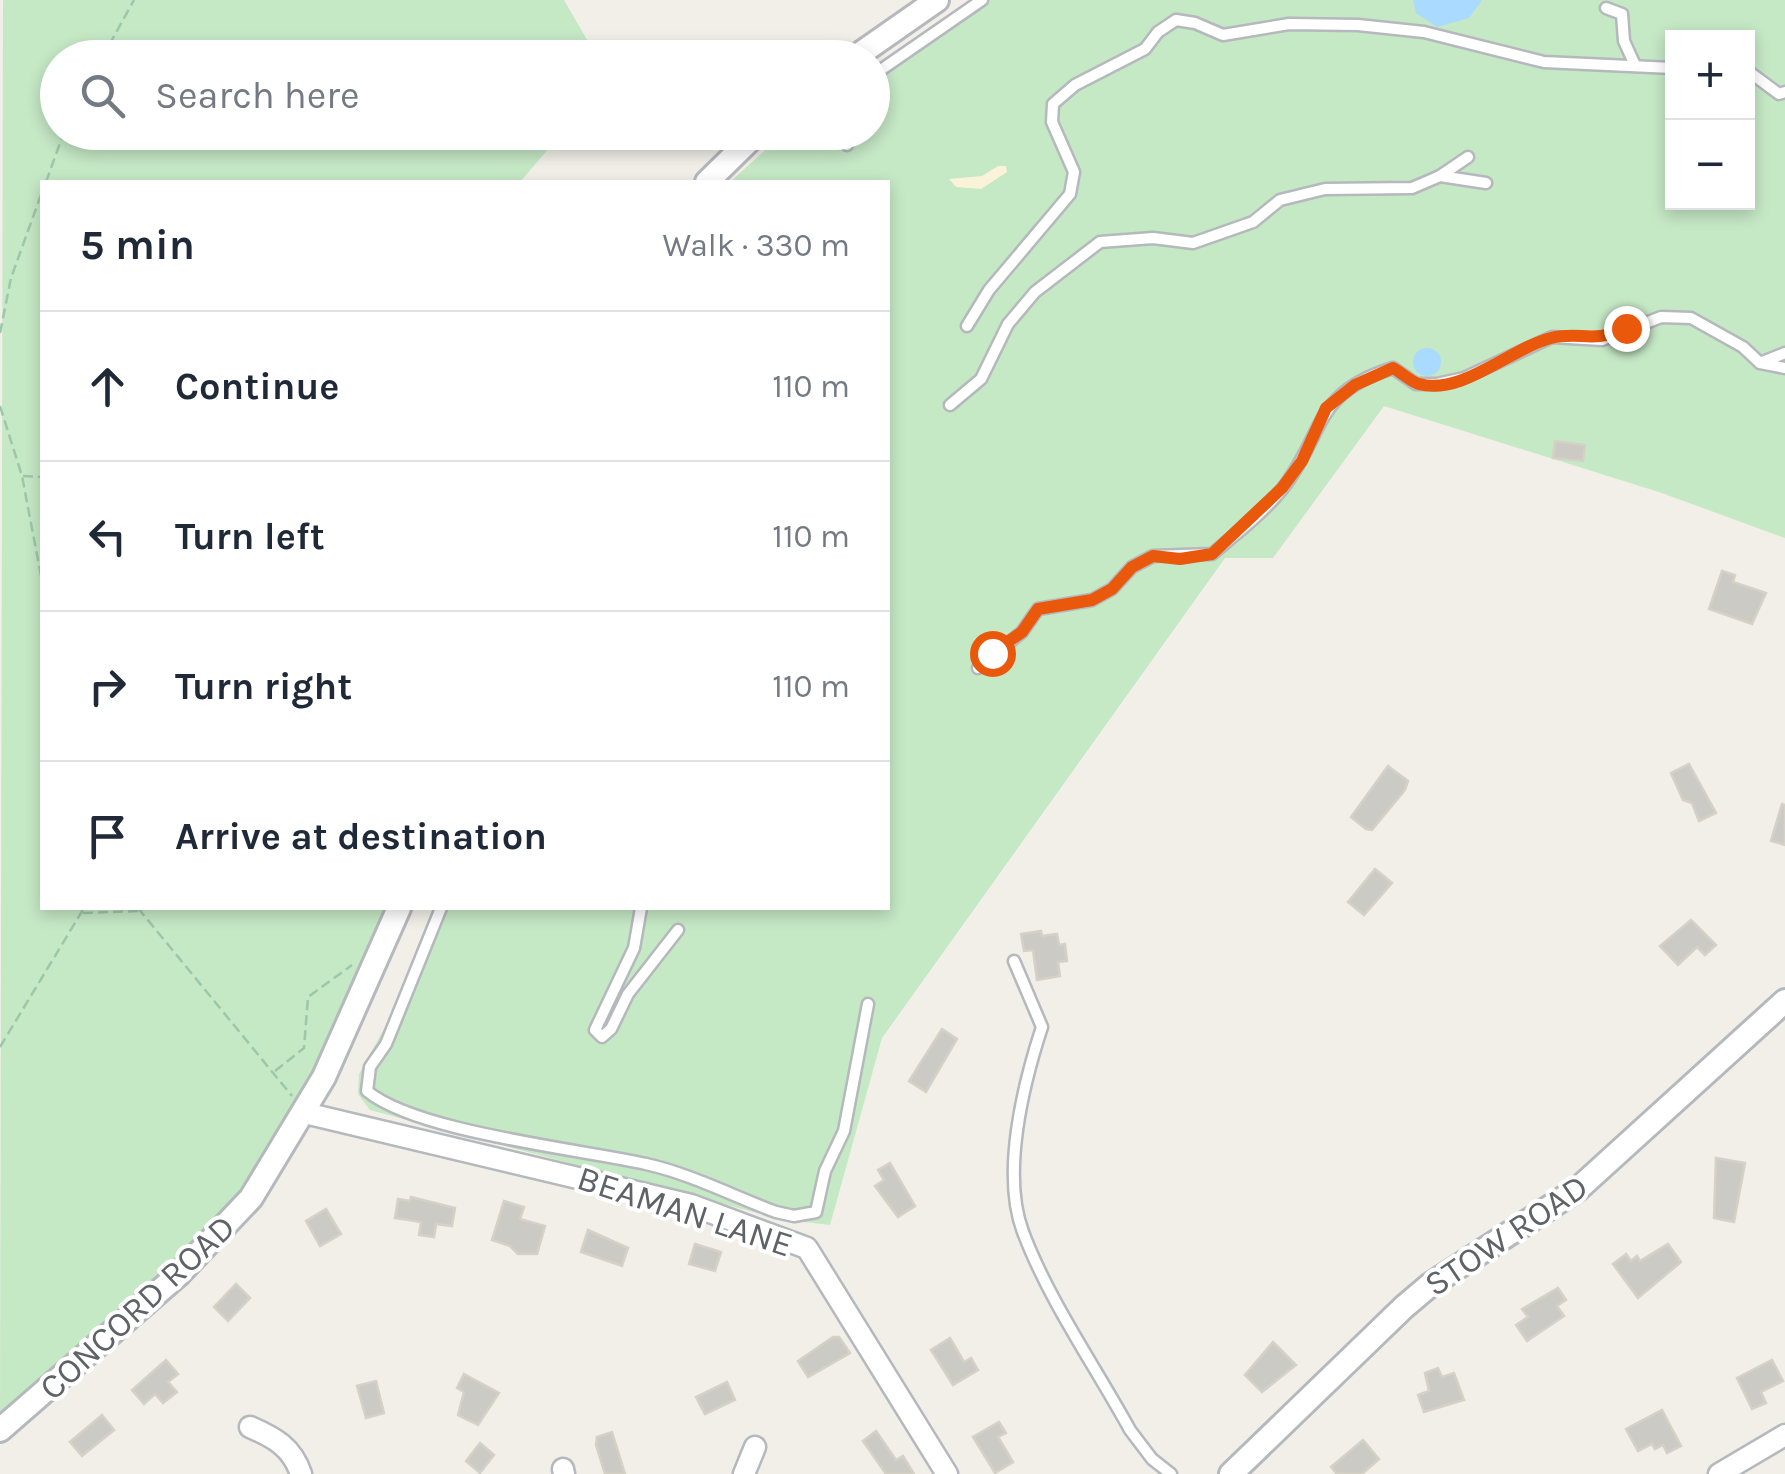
<!DOCTYPE html>
<html lang="en">
<head>
<meta charset="utf-8">
<style>
	:root { --surface:#fff; --page:#f6f6f7; --text:#1f2937; --muted:#747a83; --line:#e0e1e3 }
	body { margin:0; font-family:Karla,sans-serif; background:var(--page); color:var(--text) }
	.controls { position:absolute; right:30px; top:30px; display:grid; overflow:hidden; border-radius:0px; box-shadow:0 5px 15px #0003 }
	.controls button { width:90px; height:90px; display:grid; place-items:center; padding:0; border:0; border-bottom:2px solid var(--line); background:var(--surface); color:var(--text); font:50px sans-serif }
	.stop { position:absolute; width:30px; height:30px; margin:-22px; border:8px solid #ea580c; border-radius:50%; background:#fff }
	.stop.end { background:#ea580c; border-color:#fff; box-shadow:0 2px 10px #0008 }
	.list { margin:0; padding:0; list-style:none }
	h2 { display:flex; justify-content:space-between; align-items:center; height:130px; margin:0; padding:0 40px; font-size:42px }
	h2 small { font-size:32px; font-weight:400; color:var(--muted) }
	.list li { display:grid; grid-template-columns:65px 1fr auto; gap:30px; align-items:center; box-sizing:border-box; height:150px; padding:0 40px; border-top:2px solid var(--line) }
	.list b { display:block; font-size:38px; white-space:nowrap }
	.list em { font-size:32px; font-style:normal; color:var(--muted) }
	.icon { flex:none; width:55px; height:55px; fill:none; stroke:currentColor; stroke-width:2; stroke-linecap:round; stroke-linejoin:round }
	.map { position:relative; flex:none; width:1785px; height:1474px; overflow:hidden }
	.search { position:absolute; background:var(--surface); box-shadow:0 5px 15px #0003; left:40px; top:40px; width:850px; height:110px; display:flex; align-items:center; gap:25px; box-sizing:border-box; padding:0 35px; border-radius:55px; color:var(--muted); font-size:38px }
	.panel { position:absolute; background:var(--surface); box-shadow:0 5px 15px #0003; left:40px; top:180px; width:850px; height:730px; border-radius:0px }
	.map>svg:first-child { display:block }
	.green { fill:#c5e8c5; fill-rule:evenodd }
	.sand { fill:#fbf3d9 }
	.water { fill:#aadaff }
	.building { fill:#cccac5; stroke:#d6d1c6; stroke-width:2.5 }
	.lines { fill:none; stroke-linecap:round; stroke-linejoin:round }
	.service-casing { stroke:#b5b8bc; stroke-width:15 }
	.minor-casing { stroke:#b5b8bc; stroke-width:25 }
	.tertiary-casing { stroke:#b5b8bc; stroke-width:28 }
	.path { stroke:#9cc7a9; stroke-width:2.5; stroke-dasharray:10 5; stroke-linecap:butt }
	.service { stroke:#fff; stroke-width:10 }
	.minor { stroke:#fff; stroke-width:20 }
	.tertiary { stroke:#fff; stroke-width:22 }
	.route { stroke:#ea580c; stroke-width:12 }
	.labels { text-anchor:middle; stroke-width:8; stroke-linejoin:round; paint-order:stroke }
	.street-label { font-size:35px; fill:#5f6368; stroke:#fff }
</style>
</head>
<body>
<div class="map">
<svg width="1785" height="1474" viewBox="0 0 1785 1474">
	<rect width="100%" height="100%" fill="#f1efe8"/>
	<g class="green">
		<polygon points="3,0 564,0 597,57 58,58 58,132 562,133 520,182 42,182 42,908 397,908 335,1043 229,1219 0,1427"/>
		<path d="M970 0H1785V538L1659 492 1384 406 1273 558H1225L882 1038 830 1225 780 1219 370 1110 358 1094 359 1074 389 1020 433 908H888V182H730L784 133 872 132 873 67ZM1672 38H1748V202H1672Z"/>
	</g>
	<polygon class="sand" points="998,166 1006,166 1007,172 981,189 956,187 949,179 982,176"/>
	<g class="water">
		<polygon points="1413,0 1482,0 1469,18 1437,27 1416,13"/>
		<circle cx="1427" cy="362" r="14"/>
	</g>
	<g class="building">
		<polygon points="1555,441 1585,445 1583,461 1553,458"/>
		<polygon points="1722,571 1735,575 1733,582 1766,593 1752,624 1709,609"/>
		<polygon points="1689,764 1716,813 1699,821 1692,803 1683,800 1671,773"/>
		<polygon points="1388,766 1408,781 1405,790 1372,830 1366,829 1351,817"/>
		<polygon points="1782,804 1785,805 1785,845 1771,841"/>
		<polygon points="1375,869 1392,883 1364,915 1348,902"/>
		<polygon points="1691,920 1716,945 1705,955 1697,947 1678,965 1660,946"/>
		<polygon points="1041,931 1042,936 1057,934 1059,945 1065,944 1067,961 1058,962 1060,976 1037,980 1033,950 1024,951 1021,934"/>
		<polygon points="942,1029 957,1039 926,1092 909,1081"/>
		<polygon points="1716,1158 1745,1163 1734,1222 1714,1218"/>
		<polygon points="890,1163 915,1206 898,1217 875,1186 884,1180 878,1170"/>
		<polygon points="411,1197 455,1208 452,1226 436,1224 434,1237 419,1235 421,1222 395,1218 398,1199 410,1201"/>
		<polygon points="504,1201 524,1207 520,1219 545,1226 537,1254 518,1254 510,1246 492,1240"/>
		<polygon points="326,1209 341,1234 320,1246 306,1221"/>
		<polygon points="588,1230 628,1248 622,1266 581,1252"/>
		<polygon points="695,1244 721,1252 715,1271 689,1264"/>
		<polygon points="1668,1244 1681,1262 1638,1298 1613,1264 1626,1254 1631,1261 1637,1256 1640,1261"/>
		<polygon points="236,1284 250,1298 228,1321 214,1307"/>
		<polygon points="1558,1288 1566,1300 1557,1306 1564,1316 1527,1341 1516,1325 1528,1317 1522,1309"/>
		<polygon points="833,1337 839,1337 850,1353 808,1377 798,1361"/>
		<polygon points="950,1338 964,1362 971,1358 978,1370 953,1385 931,1350"/>
		<polygon points="1273,1342 1296,1365 1262,1392 1245,1375"/>
		<polygon points="166,1360 178,1374 168,1382 177,1392 163,1403 155,1394 144,1404 132,1390"/>
		<polygon points="1772,1360 1783,1381 1761,1392 1766,1403 1752,1409 1737,1378"/>
		<polygon points="1438,1368 1442,1377 1454,1373 1464,1400 1424,1412 1418,1395 1429,1391 1425,1373"/>
		<polygon points="464,1374 499,1393 478,1425 458,1415 464,1392 457,1388"/>
		<polygon points="376,1381 384,1413 366,1418 357,1386"/>
		<polygon points="727,1382 735,1400 705,1414 696,1397"/>
		<polygon points="1662,1410 1681,1446 1667,1453 1663,1445 1655,1449 1652,1444 1638,1451 1626,1429"/>
		<polygon points="102,1415 114,1430 82,1456 70,1442"/>
		<polygon points="999,1422 1006,1433 998,1437 1013,1462 995,1473 973,1437"/>
		<polygon points="876,1431 896,1460 903,1456 914,1474 886,1474 863,1441"/>
		<polygon points="612,1432 625,1474 605,1474 596,1445 597,1437"/>
		<polygon points="1363,1440 1379,1459 1362,1474 1337,1474 1331,1467"/>
		<polygon points="480,1443 494,1455 480,1473 466,1461"/>
	</g>
	<g class="lines">
		<defs>
			<g id="service">
				<polyline points="1606,8 1622,14 1624,41 1634,63"/>
				<polyline points="1748,71 1779,94 1785,92"/>
				<polyline points="872,76 982,0"/>
				<polyline points="847,145 848,132"/>
				<polyline points="1440,176 1468,157"/>
				<polyline points="967,326 989,290 1070,194 1074,172 1052,122 1053,104 1075,85 1145,49 1158,32 1176,20 1195,23 1223,35 1289,24 1358,25 1424,32 1544,62 1672,68"/>
				<polyline points="1785,353 1760,363 1785,368"/>
				<polyline points="950,405 981,379 1008,324 1035,292 1100,242 1153,238 1193,243 1253,222 1280,200 1325,189 1412,188 1440,176 1486,183"/>
				<path d="M978 668 1022 632 1038 609 1092 600 1112 589 1132 567 1153 556 1212 554C1237 533 1267 510 1286 484 1325 430 1315 392 1393 368L1416 384H1437L1464 378 1552 337 1602 340 1661 317 1691 318 1743 347 1760 363"/>
				<path d="M441 908 386 1044 370 1067 367 1091C416 1132 579 1149 646 1164 691 1174 733 1196 776 1212L794 1216 816 1212 825 1171 844 1131 868 1004"/>
				<polyline points="641,908 634,948 595,1030 602,1037 611,1029 628,994 678,930"/>
				<path d="M1014 961 1042 1027C1023 1085 1001 1174 1023 1232 1049 1301 1095 1366 1130 1430L1152 1459 1171 1474"/>
			</g>
			<g id="minor">
				<polyline points="305,1113 691,1205 807,1248 947,1474"/>
				<path d="M250 1427C275 1438 292 1447 301 1474"/>
				<polyline points="563,1469 564,1474"/>
				<polyline points="744,1474 755,1447"/>
				<polyline points="1719,1474 1785,1435"/>
			</g>
			<g id="tertiary">
				<polyline points="854,58 937,0"/>
				<polyline points="707,182 758,132"/>
				<polyline points="0,1430 178,1275 251,1198 324,1077 399,908"/>
				<polyline points="1231,1474 1404,1307 1430,1285 1578,1189 1785,1001"/>
			</g>
		</defs>
		<use href="#service" class="service-casing"/>
		<use href="#minor" class="minor-casing"/>
		<use href="#tertiary" class="tertiary-casing"/>
		<g class="path">
			<polyline points="102,58 134,0"/>
			<polyline points="46,182 64,132"/>
			<polyline points="0,333 11,278 42,192"/>
			<polyline points="0,406 22,476 42,581"/>
			<polyline points="23,476 42,477"/>
			<polyline points="138,908 292,1096"/>
			<polyline points="83,913 140,911"/>
			<polyline points="0,1047 84,908"/>
			<polyline points="275,1071 304,1048 308,997 352,965"/>
		</g>
		<use href="#service" class="service"/>
		<use href="#minor" class="minor"/>
		<use href="#tertiary" class="tertiary"/>
	</g>
	<g class="lines">
		<path class="route" d="M992 653 1022 632 1038 609 1092 600 1112 589 1132 567 1153 556 1180 559 1212 554 1282 488 1302 461 1326 408 1355 385 1393 368C1401 372 1411 382 1419 384 1462 396 1511 348 1551 338 1581 331 1593 344 1626 328"/>
	</g>
	<g class="labels">
		<g class="street-label">
			<text transform="translate(685 1211) rotate(18)" y="12">BEAMAN LANE</text>
			<text transform="translate(1506 1235) rotate(-34)" y="12">STOW ROAD</text>
			<text transform="translate(137 1307) rotate(-43)" y="12">CONCORD ROAD</text>
		</g>
	</g>
</svg>
<div class="controls">
<button>+</button>
<button>−</button>
</div>
<div class="stop" style="left:992px;top:653px"></div>
<div class="stop end" style="left:1626px;top:328px"></div>
<div class="search"><svg class="icon" aria-label="search" viewBox="0 0 24 24"><circle cx="10" cy="10" r="6"/><path d="M15 15l6 6"/></svg>Search here</div>
<section class="panel">
<h2>5 min<small>Walk · 330 m</small></h2>
<ul class="list">
<li><svg class="icon" aria-label="ahead" viewBox="0 0 24 24"><path d="M12 20V5M6 11l6-6 6 6"/></svg><div><b>Continue</b></div><em>110 m</em></li>
<li><svg class="icon" aria-label="left" viewBox="0 0 24 24"><path d="M17 20v-9H6M10 6l-5 5 5 5"/></svg><div><b>Turn left</b></div><em>110 m</em></li>
<li><svg class="icon" aria-label="right" viewBox="0 0 24 24"><path d="M7 20v-9h11M14 6l5 5-5 5"/></svg><div><b>Turn right</b></div><em>110 m</em></li>
<li><svg class="icon" aria-label="arrive" viewBox="0 0 24 24"><path d="M6 21V4h12l-3 4 3 4H6"/></svg><div><b>Arrive at destination</b></div></li>
</ul>
</section>
</div>
</body>
</html>
